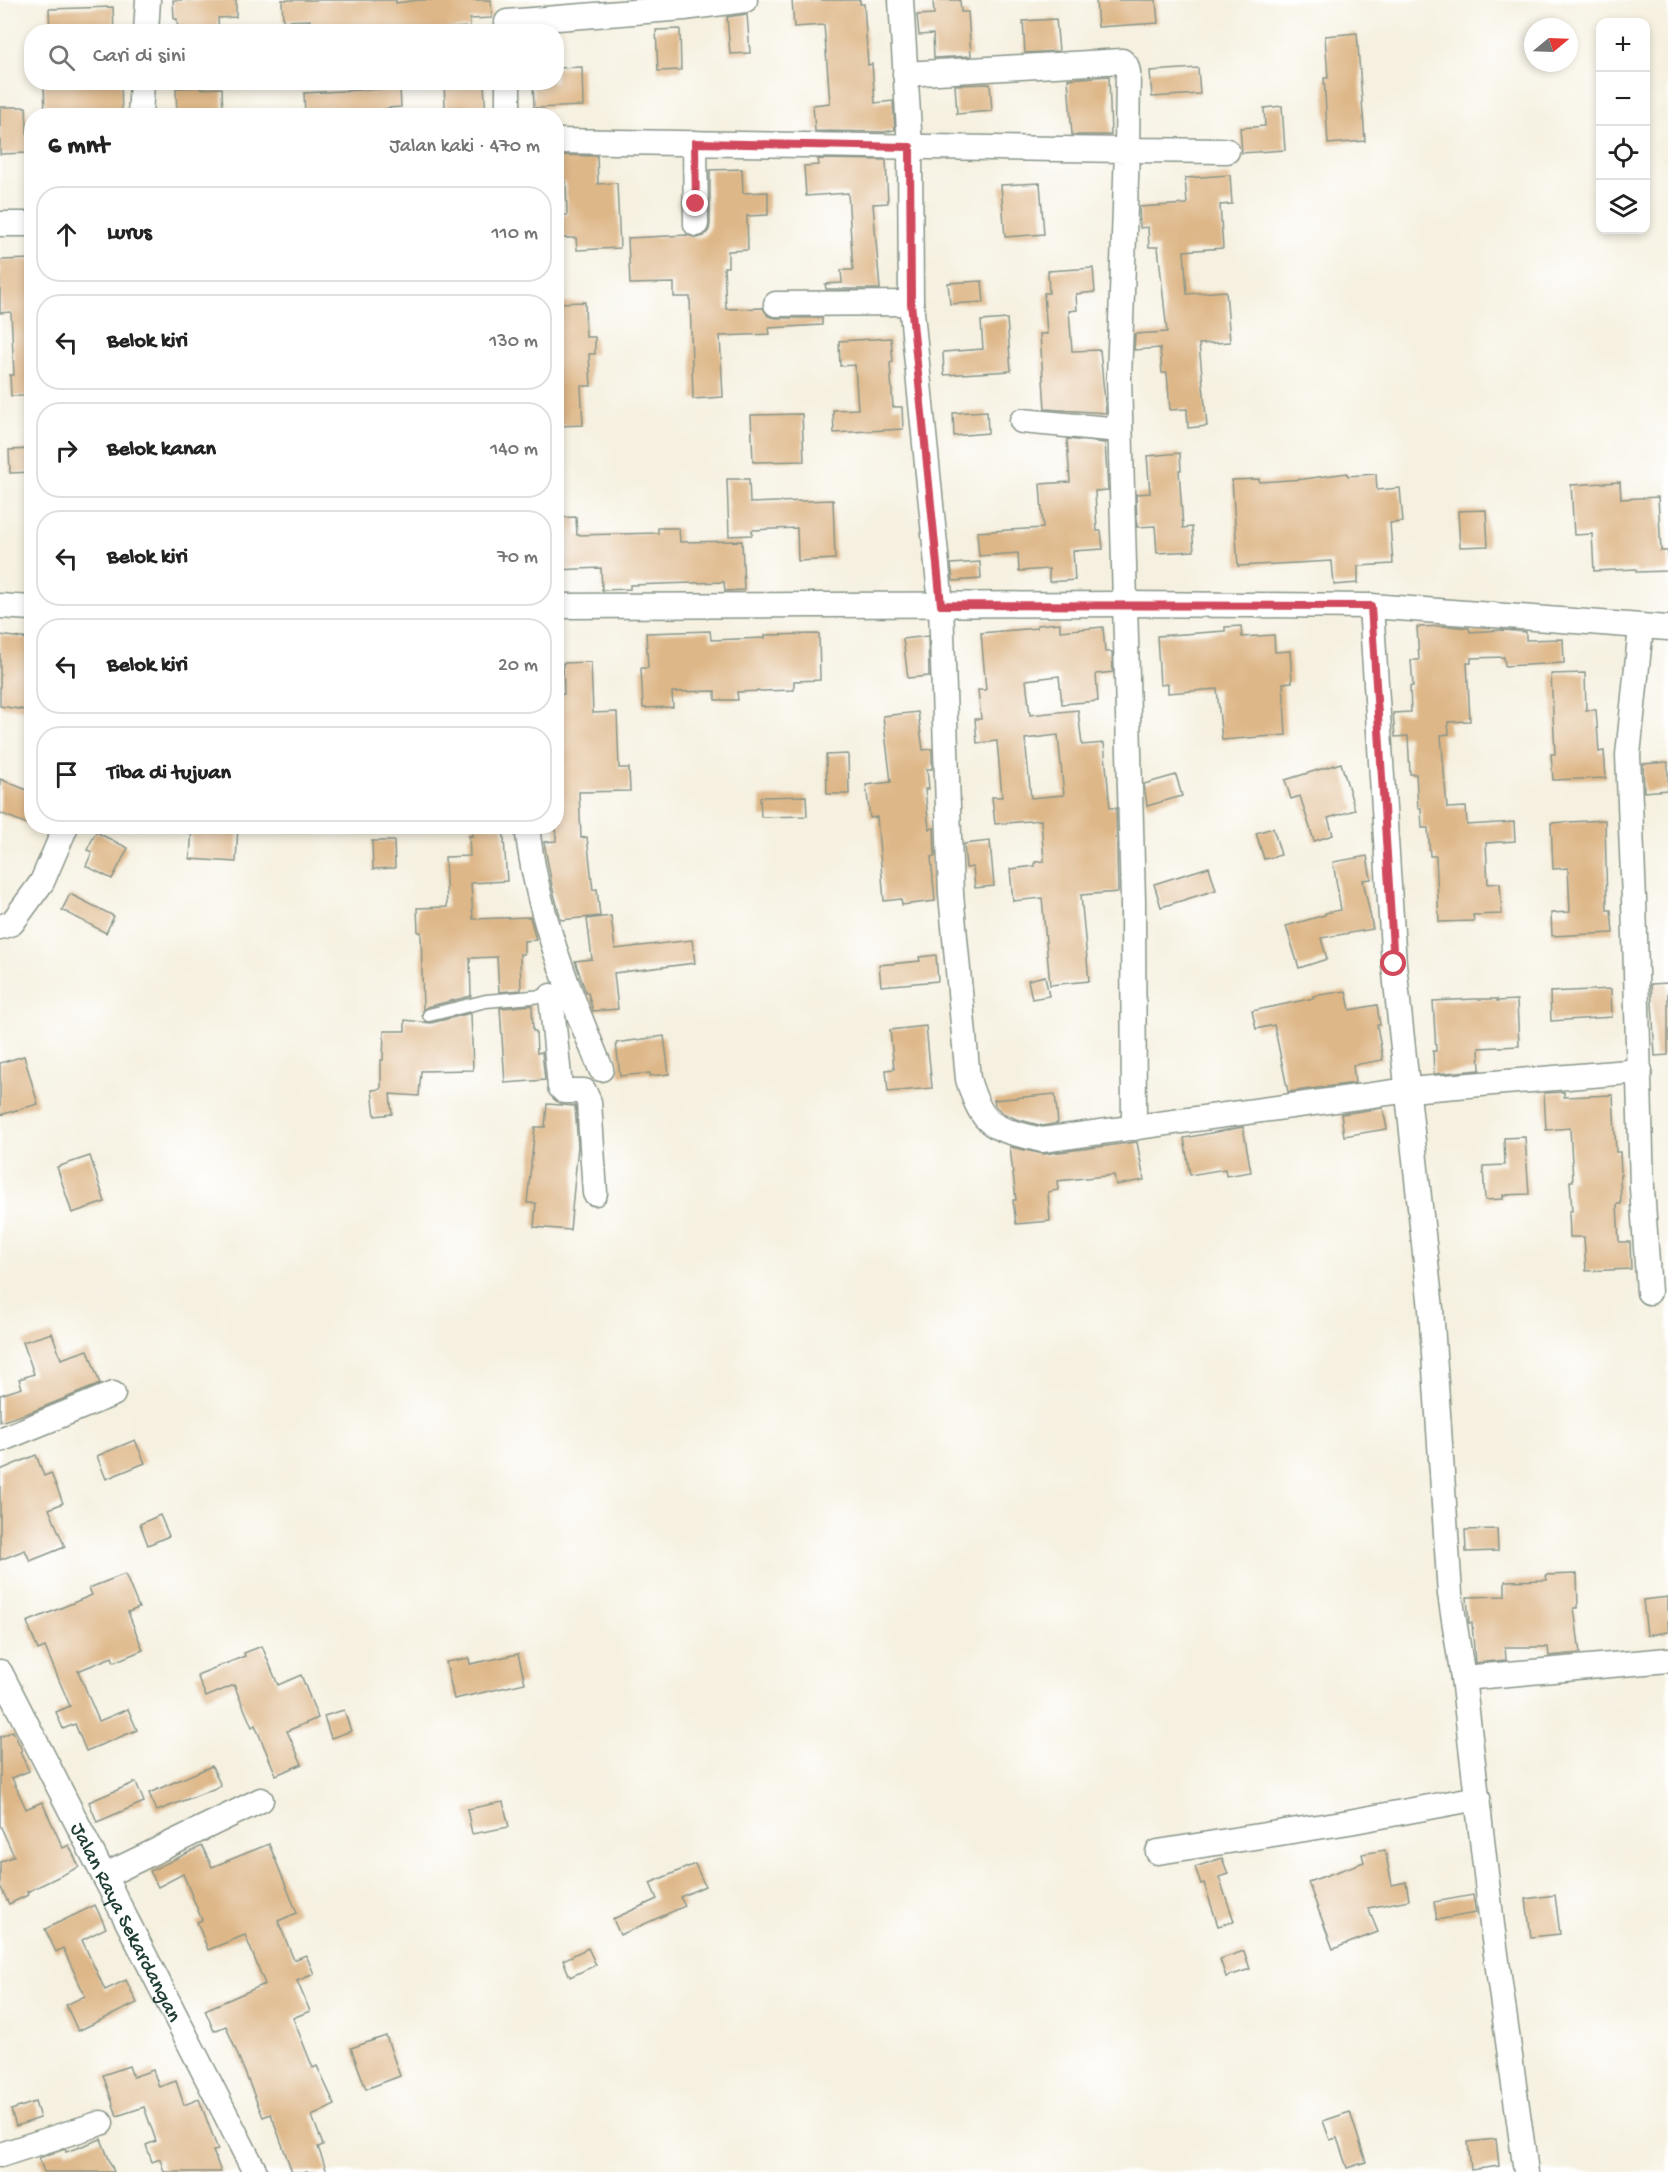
<!DOCTYPE html>
<html lang="id">
<head>
<meta charset="utf-8">
<style>
	:root { --surface:#fff; --page:#f6f6f6; --text:#222; --muted:#767676; --line:#e0e0e0 }
	body { margin:0; font-family:"Gochi Hand",sans-serif; background:var(--page); color:var(--text) }
	.controls { position:absolute; right:18px; top:18px; display:grid; overflow:hidden; border-radius:12px; box-shadow:0 3px 9px #0003 }
	.controls button { width:54px; height:54px; display:grid; place-items:center; padding:0; border:0; border-bottom:2px solid var(--line); background:var(--surface); color:var(--text); font:30px sans-serif }
	.compass { position:absolute; left:1524px; top:18px; width:54px; height:54px; border-radius:50%; background:var(--surface); box-shadow:0 3px 9px #0003; rotate:71deg }
	.stop { position:absolute; width:18px; height:18px; margin:-14px; border:4px solid #d1495b; border-radius:50%; background:#fff }
	.stop.end { background:#d1495b; border-color:#fff; box-shadow:0 2px 6px #0008 }
	.list { margin:0; padding:0; list-style:none }
	h2 { display:flex; justify-content:space-between; align-items:center; height:78px; margin:0; padding:0 24px; font-size:26px }
	h2 small { font-size:20px; font-weight:400; color:var(--muted) }
	.list li { display:grid; grid-template-columns:39px 1fr auto; gap:18px; align-items:center; box-sizing:border-box; height:96px; margin:0 12px 12px; padding:0 12px; border:2px solid var(--line); border-radius:24px }
	.list b { display:block; font-size:22px; white-space:nowrap }
	.list em { font-size:20px; font-style:normal; color:var(--muted) }
	.icon { flex:none; width:33px; height:33px; fill:none; stroke:currentColor; stroke-width:2; stroke-linecap:round; stroke-linejoin:round }
	.map { position:relative; flex:none; width:1668px; height:2172px; overflow:hidden }
	.search { position:absolute; background:var(--surface); box-shadow:0 3px 9px #0003; left:24px; top:24px; width:540px; height:66px; display:flex; align-items:center; gap:15px; box-sizing:border-box; padding:0 21px; border-radius:24px; color:var(--muted); font-size:22px }
	.panel { position:absolute; background:var(--surface); box-shadow:0 3px 9px #0003; left:24px; top:108px; width:540px; height:726px; border-radius:24px }
	.map>svg:first-child { display:block }
	.building { fill:#deb788; fill-rule:evenodd }
	.lines { fill:none; stroke-linecap:round; stroke-linejoin:round }
	.lane-casing { stroke:#8a968a; stroke-width:15 }
	.street-casing { stroke:#8a968a; stroke-width:27 }
	.lane { stroke:#fff; stroke-width:12 }
	.street { stroke:#fff; stroke-width:24 }
	.route { stroke:#d1495b; stroke-width:8 }
	.labels { text-anchor:middle; stroke-width:4.5; stroke-linejoin:round; paint-order:stroke }
	.street-label { font-size:21px; fill:#1f3d34; stroke:#fff }
</style>
</head>
<body>
<div class="map">
<svg width="1668" height="2172" viewBox="0 0 1668 2172">
	<rect width="100%" height="100%" fill="#fff"/>
	<filter id="ink" filterUnits="userSpaceOnUse"><feTurbulence type="fractalNoise" baseFrequency=".0167" numOctaves="2"/><feDisplacementMap in="SourceGraphic" scale="12" xChannelSelector="R" yChannelSelector="G"/><feConvolveMatrix kernelMatrix="1 2 1 2 8 2 1 2 1" color-interpolation-filters="sRGB"/></filter>
	<filter id="wash" filterUnits="userSpaceOnUse"><feTurbulence type="fractalNoise" baseFrequency=".008" numOctaves="4" result="noise"/><feDisplacementMap in="SourceGraphic" scale="24" xChannelSelector="R" yChannelSelector="G"/><feGaussianBlur stdDeviation="1.35" result="paint"/><feColorMatrix in="noise" values="0 0 0 0 0 0 0 0 0 0 0 0 0 0 0 0 0 1.4 0 .05"/><feComposite in="paint" operator="in"/></filter>
	<g filter="url(#wash)">
		<rect width="100%" height="100%" fill="#f5f0df"/>
		<g id="blocks">
			<g class="building">
				<polygon points="173,0 236,0 236,17 218,18 219,32 178,32 177,19 174,19"/>
				<polygon points="282,0 396,0 396,3 419,0 491,0 492,18 470,19 470,27 435,29 435,32 313,32 310,20 283,21"/>
				<polygon points="792,0 860,0 860,4 864,4 868,65 872,64 875,103 893,101 895,130 884,132 815,131 813,105 830,103 824,25 794,27"/>
				<polygon points="933,0 960,0 961,12 968,12 971,56 934,58 933,34 919,35 917,15 934,14"/>
				<polygon points="1096,0 1156,0 1158,23 1098,27"/>
				<polygon points="113,7 114,32 50,32 49,9"/>
				<polygon points="747,14 750,53 730,54 727,17"/>
				<polygon points="1056,19 1059,51 1025,53 1023,21"/>
				<polygon points="680,29 681,70 658,71 656,30"/>
				<polygon points="1357,33 1365,141 1328,144 1324,78 1328,78 1325,36"/>
				<polygon points="582,67 583,106 534,108 533,82 556,82 556,68"/>
				<polygon points="1198,68 1200,94 1152,97 1150,71"/>
				<polygon points="1109,76 1111,135 1072,135 1068,79"/>
				<polygon points="44,82 121,82 122,116 45,116"/>
				<polygon points="444,82 484,84 486,116 460,116 460,107 445,108"/>
				<polygon points="990,84 992,111 957,114 955,85"/>
				<polygon points="200,87 200,89 222,88 223,116 177,116 176,88"/>
				<polygon points="400,88 401,107 387,108 387,116 305,114 304,93"/>
				<polygon points="1282,106 1285,150 1242,153 1240,128 1265,126 1264,108"/>
				<polygon points="0,107 26,107 28,153 0,154"/>
				<polygon points="556,155 597,156 598,184 617,183 620,248 577,250 576,238 556,238 556,215 567,215 566,182 556,182"/>
				<polygon points="818,159 886,160 888,203 873,204 880,289 826,289 825,284 842,283 841,270 853,270 848,193 806,196 804,166 819,165"/>
				<polygon points="742,169 743,193 768,192 768,215 747,216 748,250 728,251 728,267 724,267 726,309 763,308 768,316 776,318 822,318 822,325 769,328 770,334 720,336 723,397 693,399 690,297 674,297 674,283 630,284 628,238 687,235 697,238 704,236 709,230 710,224 710,170"/>
				<polygon points="1230,175 1232,204 1220,205 1223,248 1184,251 1187,294 1226,291 1230,342 1199,344 1207,426 1188,428 1187,409 1170,410 1167,373 1162,373 1160,348 1134,350 1135,334 1167,332 1158,247 1149,247 1148,227 1140,228 1139,207 1187,204 1185,178"/>
				<polygon points="1040,183 1044,234 1005,237 1001,185"/>
				<polygon points="32,259 32,396 11,396 10,375 14,375 11,312 0,313 0,260"/>
				<polygon points="1093,268 1095,292 1076,294 1077,310 1069,311 1072,351 1100,350 1106,413 1045,409 1040,334 1047,334 1044,293 1049,293 1048,271"/>
				<polygon points="982,281 984,302 950,304 948,283"/>
				<polygon points="585,302 586,337 595,337 595,354 589,354 591,386 581,386 583,425 556,426 556,303"/>
				<polygon points="1007,319 1011,371 944,375 943,352 983,349 981,321"/>
				<polygon points="891,338 893,362 890,363 893,407 902,407 903,429 834,433 833,410 858,409 855,365 840,366 839,341"/>
				<polygon points="987,411 988,433 954,436 953,413"/>
				<polygon points="802,414 804,461 753,462 751,415"/>
				<polygon points="1067,439 1105,443 1108,490 1095,491 1097,531 1101,531 1103,549 1073,551 1075,580 1049,582 1049,569 1019,571 1018,553 979,556 977,532 1043,528 1040,484 1070,482"/>
				<polygon points="32,449 32,472 10,473 9,450"/>
				<polygon points="1180,453 1181,470 1179,470 1183,528 1192,527 1194,551 1157,553 1155,526 1137,527 1136,494 1150,493 1147,456"/>
				<polygon points="1347,473 1348,476 1376,474 1377,490 1400,488 1403,522 1390,523 1393,564 1358,566 1358,583 1334,585 1332,561 1238,566 1232,480 1259,479 1259,482 1304,479"/>
				<polygon points="727,479 749,479 750,503 833,500 835,559 798,561 797,528 752,530 752,535 729,536"/>
				<polygon points="1620,482 1621,499 1658,497 1661,551 1668,551 1668,571 1636,572 1636,569 1594,571 1592,534 1574,535 1571,485"/>
				<polygon points="1486,510 1488,546 1460,547 1458,511"/>
				<polygon points="576,517 577,535 658,533 658,528 679,528 680,542 742,541 744,590 725,591 724,582 630,585 630,589 602,590 601,568 556,570 556,518"/>
				<polygon points="980,562 981,579 953,581 951,564"/>
				<path d="M1060 623V631L1103 627 1105 652H1112L1113 672 1096 674 1098 701 1062 704 1059 676 1026 680 1030 715 1078 710 1082 745 1104 743 1110 808H1116L1118 892 1081 895 1089 981 1050 985 1042 898 1013 901 1010 869 1035 866V862L1044 861 1041 820 995 824 992 797H1002L997 741 977 743 975 719H981L978 690H986L981 633 1037 628V625ZM1058 735 1064 795 1031 798 1025 739Z"/>
				<polygon points="1241,626 1242,637 1274,635 1275,652 1290,651 1292,682 1283,683 1286,735 1222,740 1217,689 1168,693 1168,684 1160,685 1157,636 1225,631 1225,627"/>
				<polygon points="1447,626 1469,628 1470,632 1503,630 1526,632 1526,640 1563,639 1564,663 1505,666 1504,657 1471,658 1471,663 1467,663 1470,721 1448,722 1449,734 1441,735 1447,808 1466,807 1467,825 1514,822 1515,841 1486,843 1488,884 1500,883 1502,914 1473,915 1474,921 1439,922 1436,856 1430,856 1428,828 1422,828 1421,808 1418,808 1416,774 1410,774 1408,736 1395,737 1393,713 1411,712 1410,686 1413,686 1411,660 1419,660 1417,627"/>
				<polygon points="710,631 711,640 765,638 765,635 819,634 820,680 794,681 794,690 737,692 738,700 715,700 715,691 672,692 673,707 643,708 641,668 648,668 646,633"/>
				<polygon points="0,635 29,639 28,645 32,646 32,711 0,706"/>
				<polygon points="928,636 929,676 908,678 903,639"/>
				<polygon points="591,662 593,713 617,712 619,768 629,768 630,791 579,792 581,838 587,837 593,890 597,889 600,916 561,920 552,886 544,842 556,841 556,695 564,694 563,663"/>
				<polygon points="1585,673 1586,710 1596,710 1599,752 1604,751 1606,778 1553,780 1551,754 1555,754 1551,674"/>
				<polygon points="918,712 923,750 932,749 932,769 927,769 929,789 925,789 929,829 934,828 935,856 931,857 935,901 902,905 901,899 884,901 877,817 870,818 866,785 891,782 883,716"/>
				<polygon points="848,754 849,794 827,794 826,755"/>
				<polygon points="1668,762 1668,790 1644,792 1643,764"/>
				<polygon points="1341,763 1355,810 1328,818 1333,835 1314,841 1300,796 1291,799 1285,780"/>
				<polygon points="1176,775 1182,796 1147,806 1144,784"/>
				<polygon points="0,779 32,792 32,826 0,813"/>
				<polygon points="806,796 807,816 761,817 760,797"/>
				<polygon points="1605,820 1607,910 1611,910 1613,933 1552,936 1551,913 1570,912 1568,868 1553,869 1551,823"/>
				<polygon points="192,826 238,826 236,862 190,859"/>
				<polygon points="472,826 503,826 507,881 471,883 473,919 530,917 536,940 524,941 524,954 520,954 521,990 499,992 497,957 470,958 471,996 427,1007 423,1010 421,932 418,932 417,908 447,907 445,857 470,856 469,836 472,836"/>
				<polygon points="1273,828 1281,855 1264,859 1256,833"/>
				<polygon points="96,832 128,848 112,879 86,866 92,852 87,850"/>
				<polygon points="372,841 394,841 395,868 373,869"/>
				<polygon points="990,841 994,886 975,888 973,867 966,868 964,844"/>
				<polygon points="1367,856 1371,879 1363,880 1373,929 1321,938 1327,959 1299,968 1286,926 1325,915 1325,913 1341,910 1333,862"/>
				<polygon points="1209,867 1216,890 1161,907 1154,884"/>
				<polygon points="70,894 114,916 106,933 62,910"/>
				<polygon points="611,916 615,949 692,940 695,963 614,973 618,1009 593,1011 588,993 586,993 575,961 592,959 587,919"/>
				<polygon points="936,955 938,981 881,986 879,965 920,961 919,957"/>
				<polygon points="1045,976 1049,996 1032,999 1028,980"/>
				<polygon points="1668,983 1668,1055 1655,1056 1651,984"/>
				<polygon points="1611,989 1612,1017 1551,1021 1550,992"/>
				<polygon points="1346,991 1350,1010 1377,1005 1380,1025 1377,1025 1383,1060 1353,1065 1355,1083 1288,1092 1274,1025 1256,1029 1252,1011 1314,998 1313,996"/>
				<polygon points="1475,999 1497,999 1497,1001 1517,1000 1519,1046 1479,1048 1480,1070 1434,1074 1433,1051 1436,1051 1433,1001"/>
				<polygon points="532,1005 533,1031 536,1031 537,1053 542,1052 545,1080 505,1083 500,1008"/>
				<polygon points="471,1013 473,1070 421,1071 419,1096 390,1094 392,1114 375,1116 372,1090 381,1089 381,1060 383,1060 384,1031 405,1031 405,1020 431,1023"/>
				<polygon points="926,1026 932,1088 888,1092 886,1070 894,1069 890,1030"/>
				<polygon points="664,1036 669,1074 650,1076 650,1073 620,1076 616,1043"/>
				<polygon points="24,1056 38,1104 0,1115 0,1063"/>
				<polygon points="1564,1092 1564,1097 1613,1095 1616,1152 1620,1152 1621,1175 1620,1175 1621,1204 1617,1204 1619,1242 1630,1242 1631,1269 1586,1271 1584,1237 1570,1237 1569,1211 1572,1211 1570,1181 1573,1181 1570,1128 1546,1130 1544,1093"/>
				<polygon points="1055,1094 1058,1123 1043,1126 1016,1119 1001,1112 995,1106 994,1100"/>
				<polygon points="547,1104 575,1106 578,1146 570,1230 534,1227 536,1203 527,1203 535,1127 545,1127"/>
				<polygon points="1383,1108 1387,1129 1344,1136 1341,1114"/>
				<polygon points="1243,1127 1251,1172 1226,1176 1225,1169 1190,1175 1184,1138"/>
				<polygon points="1525,1137 1529,1194 1503,1195 1503,1199 1485,1200 1483,1166 1505,1165 1504,1138"/>
				<polygon points="1137,1142 1144,1180 1116,1185 1114,1175 1057,1181 1058,1190 1048,1192 1050,1221 1016,1224 1013,1200 1016,1200 1010,1147 1044,1154"/>
				<polygon points="90,1156 105,1202 72,1213 57,1167"/>
				<polygon points="52,1333 61,1359 88,1350 100,1384 31,1412 0,1422 0,1395 22,1388 19,1379 34,1374 23,1342"/>
				<polygon points="135,1440 145,1463 106,1479 97,1456"/>
				<polygon points="36,1455 44,1476 51,1473 63,1503 49,1509 65,1547 30,1561 25,1550 0,1560 0,1470"/>
				<polygon points="160,1515 169,1536 148,1545 140,1524"/>
				<polygon points="1497,1529 1498,1551 1466,1552 1465,1530"/>
				<polygon points="125,1574 139,1608 128,1612 143,1650 114,1662 112,1657 78,1671 99,1721 128,1709 137,1730 86,1751 75,1724 63,1729 56,1712 70,1706 45,1647 38,1650 27,1622 92,1595 89,1588"/>
				<polygon points="1577,1574 1578,1608 1574,1608 1580,1653 1549,1656 1548,1647 1505,1647 1506,1660 1475,1663 1472,1623 1469,1623 1467,1597 1505,1596 1505,1581 1547,1580 1546,1575"/>
				<polygon points="1668,1597 1668,1632 1647,1635 1643,1600"/>
				<polygon points="262,1646 278,1685 301,1675 318,1718 287,1731 302,1764 276,1775 255,1725 252,1727 234,1685 206,1697 197,1675 245,1656 244,1653"/>
				<polygon points="518,1654 525,1683 454,1699 446,1662 469,1658 470,1664"/>
				<polygon points="344,1710 351,1731 331,1738 324,1716"/>
				<polygon points="13,1731 22,1750 20,1752 29,1771 12,1778 26,1809 42,1802 63,1848 69,1845 79,1867 27,1892 28,1895 9,1904 0,1886 0,1862 14,1856 0,1825 0,1737"/>
				<polygon points="212,1766 221,1786 157,1811 149,1793"/>
				<polygon points="136,1782 144,1802 97,1822 89,1802"/>
				<polygon points="503,1802 509,1827 472,1834 467,1809"/>
				<polygon points="269,1844 297,1913 278,1921 294,1960 306,1955 314,1974 297,1981 310,2011 293,2018 313,2068 317,2066 335,2105 312,2116 323,2145 318,2147 327,2172 292,2172 271,2114 263,2117 226,2026 214,2031 205,2010 265,1984 245,1935 208,1950 197,1922 202,1920 183,1874 158,1887 150,1871 202,1846 212,1867"/>
				<polygon points="1385,1850 1392,1885 1406,1882 1409,1900 1368,1908 1378,1932 1333,1949 1308,1882 1364,1862 1362,1854"/>
				<polygon points="1222,1858 1228,1874 1219,1877 1234,1921 1218,1926 1204,1883 1201,1884 1195,1867"/>
				<polygon points="695,1864 705,1886 680,1897 685,1906 620,1935 613,1919 657,1899 650,1883"/>
				<polygon points="1473,1895 1476,1913 1437,1920 1434,1902"/>
				<polygon points="1555,1895 1560,1934 1531,1937 1526,1899"/>
				<polygon points="95,1905 106,1928 82,1940 105,1990 126,1980 137,2003 78,2031 66,2005 85,1996 63,1948 56,1952 45,1929"/>
				<polygon points="588,1948 596,1965 570,1977 563,1960"/>
				<polygon points="1244,1951 1250,1969 1226,1977 1220,1959"/>
				<polygon points="386,2036 400,2076 366,2089 351,2048"/>
				<polygon points="129,2066 133,2077 153,2070 159,2087 176,2081 184,2105 199,2099 218,2150 213,2151 221,2172 164,2172 160,2159 152,2162 146,2145 156,2141 144,2107 117,2116 103,2075"/>
				<polygon points="35,2102 40,2118 16,2126 11,2110"/>
				<polygon points="1350,2112 1366,2162 1347,2168 1337,2138 1330,2140 1323,2121"/>
				<polygon points="101,2139 114,2172 44,2172 39,2158 65,2149 66,2152"/>
				<polygon points="1496,2139 1499,2166 1471,2170 1468,2142"/>
			</g>
		</g>
	</g>
	<g filter="url(#ink)">
		<use href="#blocks" fill-opacity="0" stroke="#8a968a" stroke-width="1.5"/>
		<g class="lines">
			<defs>
				<polyline id="lane" points="429,1015 486,1001 554,995"/>
				<g id="street">
					<path d="M901 0 910 147 911 303 941 605 951 894 968 1079C983 1130 994 1128 1042 1140L1409 1090 1640 1071"/>
					<polyline points="507,22 684,8 745,0"/>
					<polyline points="146,32 148,0"/>
					<polyline points="905,74 1122,61 1126,65 1128,72 1127,150 1227,151"/>
					<polyline points="508,82 508,116"/>
					<polyline points="140,116 142,82"/>
					<polyline points="556,141 1127,150 1119,378 1133,901 1134,1128"/>
					<polyline points="695,143 696,224"/>
					<polyline points="0,224 32,224"/>
					<polyline points="776,304 911,303"/>
					<polyline points="1022,421 1120,430"/>
					<polyline points="0,606 32,608"/>
					<polyline points="556,606 1126,604 1371,606 1668,628"/>
					<polyline points="1371,606 1394,964 1431,1309 1450,1594 1463,1678 1668,1660"/>
					<polyline points="1641,627 1628,755 1634,900 1642,1188 1649,1292"/>
					<path d="M527 826C536 911 568 990 601 1069"/>
					<polyline points="0,927 12,923 42,882 66,826"/>
					<polyline points="551,996 560,1087 564,1091 584,1091 589,1102 595,1193"/>
					<polyline points="0,1440 113,1394"/>
					<path id="s1" d="M0 1672 255 2172"/>
					<polyline points="1463,1678 1492,1925 1526,2172"/>
					<polyline points="1158,1852 1349,1822 1478,1798"/>
					<polyline points="104,1876 261,1800"/>
					<polyline points="0,2155 101,2123"/>
				</g>
			</defs>
			<use href="#lane" class="lane-casing"/>
			<use href="#street" class="street-casing"/>
			<use href="#lane" class="lane"/>
			<use href="#street" class="street"/>
		</g>
	</g>
	<g class="lines" filter="url(#ink)">
		<polyline class="route" points="696,204 695,143 910,147 911,303 941,605 1371,606 1394,964"/>
	</g>
	<g class="labels">
		<g class="street-label">
			<text dy="7" stroke="none"><textPath href="#s1" startOffset="280">Jalan Raya Sekardangan</textPath></text>
		</g>
	</g>
</svg>
<div class="controls">
<button>+</button>
<button>−</button>
<button><svg class="icon" aria-label="locate" viewBox="0 0 24 24"><circle cx="12" cy="12" r="6"/><path d="M12 2v4M12 18v4M2 12h4M18 12h4"/></svg></button>
<button><svg class="icon" aria-label="layers" viewBox="0 0 24 24"><path d="M12 4l9 5-9 5-9-5zM3 14l9 5 9-5"/></svg></button>
</div>
<svg class="compass" viewBox="-18 -18 36 36"><path d="M0-13l5 13h-10z" fill="#e53935"/><path d="M0 13l5-13h-10z" fill="#767676"/></svg>
<div class="stop" style="left:1394px;top:964px"></div>
<div class="stop end" style="left:696px;top:204px"></div>
<div class="search"><svg class="icon" aria-label="search" viewBox="0 0 24 24"><circle cx="10" cy="10" r="6"/><path d="M15 15l6 6"/></svg>Cari di sini</div>
<section class="panel">
<h2>6 mnt<small>Jalan kaki · 470 m</small></h2>
<ul class="list">
<li><svg class="icon" aria-label="ahead" viewBox="0 0 24 24"><path d="M12 20V5M6 11l6-6 6 6"/></svg><div><b>Lurus</b></div><em>110 m</em></li>
<li><svg class="icon" aria-label="left" viewBox="0 0 24 24"><path d="M17 20v-9H6M10 6l-5 5 5 5"/></svg><div><b>Belok kiri</b></div><em>130 m</em></li>
<li><svg class="icon" aria-label="right" viewBox="0 0 24 24"><path d="M7 20v-9h11M14 6l5 5-5 5"/></svg><div><b>Belok kanan</b></div><em>140 m</em></li>
<li><svg class="icon" aria-label="left" viewBox="0 0 24 24"><path d="M17 20v-9H6M10 6l-5 5 5 5"/></svg><div><b>Belok kiri</b></div><em>70 m</em></li>
<li><svg class="icon" aria-label="left" viewBox="0 0 24 24"><path d="M17 20v-9H6M10 6l-5 5 5 5"/></svg><div><b>Belok kiri</b></div><em>20 m</em></li>
<li><svg class="icon" aria-label="arrive" viewBox="0 0 24 24"><path d="M6 21V4h12l-3 4 3 4H6"/></svg><div><b>Tiba di tujuan</b></div></li>
</ul>
</section>
</div>
</body>
</html>
